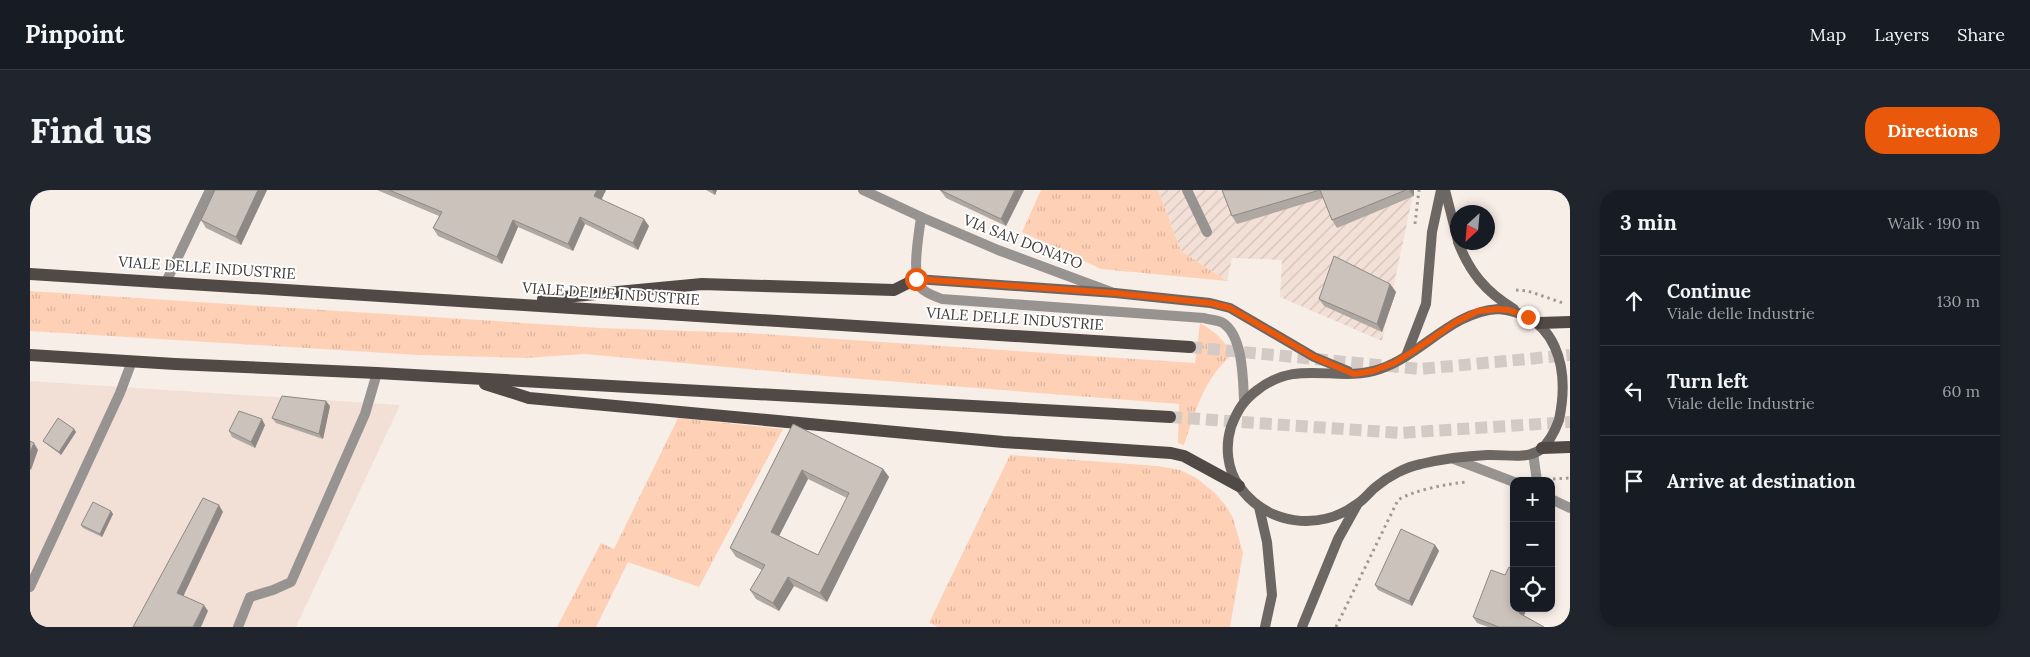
<!DOCTYPE html>
<html lang="en">
<head>
<meta charset="utf-8">
<style>
	:root { --surface:#171b24; --page:#20242c; --text:#f1f3f6; --muted:#9ea1a6; --line:#363941; --accent:#ea580c }
	body { margin:0; font-family:Lora,serif; background:var(--page); color:var(--text) }
	.controls { position:absolute; right:15px; bottom:15px; display:grid; overflow:hidden; border-radius:10px; box-shadow:0 2px 8px #0003 }
	.controls button { width:45px; height:45px; display:grid; place-items:center; padding:0; border:0; border-bottom:1px solid var(--line); background:var(--surface); color:var(--text); font:25px sans-serif }
	.compass { position:absolute; left:1420px; top:15px; width:45px; height:45px; border-radius:50%; background:var(--surface); box-shadow:0 2px 8px #0003; rotate:206deg }
	.stop { position:absolute; width:15px; height:15px; margin:-11px; border:4px solid #ea580c; border-radius:50%; background:#fff }
	.stop.end { background:#ea580c; border-color:#fff; box-shadow:0 1px 5px #0008 }
	.list { margin:0; padding:0; list-style:none }
	h2 { display:flex; justify-content:space-between; align-items:center; height:65px; margin:0; padding:0 20px; font-size:21px }
	h2 small { font-size:16px; font-weight:400; color:var(--muted) }
	.list li { display:grid; grid-template-columns:32px 1fr auto; gap:15px; align-items:center; box-sizing:border-box; height:90px; padding:0 20px; border-top:1px solid var(--line) }
	.list b { display:block; font-size:19px; white-space:nowrap }
	.list p { margin:0; font-size:16px; white-space:nowrap; color:var(--muted) }
	.list em { font-size:16px; font-style:normal; color:var(--muted) }
	.icon { flex:none; width:28px; height:28px; fill:none; stroke:currentColor; stroke-width:2; stroke-linecap:round; stroke-linejoin:round }
	.map { position:relative; flex:none; width:1540px; height:437px; overflow:hidden; border-radius:20px }
	header { display:flex; align-items:center; gap:30px; box-sizing:border-box; height:70px; padding:0 25px; background:var(--surface); border-bottom:1px solid var(--line) }
	header strong { font-size:24px }
	nav { display:flex; gap:28px; margin-inline-start:auto; font-size:18px }
	.intro { display:flex; align-items:center; justify-content:space-between; box-sizing:border-box; height:120px; padding:0 30px }
	h1 { margin:0; font-size:35px }
	.button { padding:12px 22px; border-radius:20px; background:var(--accent); color:#fff; font-size:18px; font-weight:700 }
	main { display:flex; gap:30px; padding:0 30px }
	aside { flex:1; background:var(--surface); border-radius:20px; box-shadow:0 2px 8px #0003 }
	.map>svg:first-child { display:block }
	.built { fill:#f2e0d7 }
	.industrial { fill:url(#industrial-furrows) }
	.grass { fill:url(#grass-tufts) }
	.lines { fill:none; stroke-linecap:round; stroke-linejoin:round }
	.primary-tunnel { stroke:#d3cac5; stroke-width:12; stroke-dasharray:12 6; stroke-linecap:butt }
	.path { stroke:#a19995; stroke-width:3; stroke-dasharray:2.5 4; stroke-linecap:butt }
	.lane { stroke:#979391; stroke-width:10 }
	.street { stroke:#979391; stroke-width:10 }
	.secondary { stroke:#6d6764; stroke-width:10 }
	.primary { stroke:#504945; stroke-width:12 }
	.wall { fill:#afa7a2; fill-rule:evenodd }
	.shaded-wall { fill:#8e8884 }
	.building { fill:#cbc2bc; stroke:#8e8884; fill-rule:evenodd }
	.route { stroke:#ea580c; stroke-width:6 }
	.labels { text-anchor:middle; stroke-width:4; stroke-linejoin:round; paint-order:stroke }
	.street-label { font-size:15px; fill:#3e3a38; stroke:#fff }
</style>
</head>
<body>
<header>
<strong>Pinpoint</strong>
<nav><a>Map</a><a>Layers</a><a>Share</a></nav>
</header>
<div class="intro"><h1>Find us</h1><a class="button">Directions</a></div>
<main>
<div class="map">
<svg width="1540" height="437" viewBox="0 0 1540 437">
	<defs>
		<pattern id="industrial-furrows" width="10" height="10" patternUnits="userSpaceOnUse" patternTransform="scale(1.25)"><rect width="10" height="10" fill="#f2e0d7"/><path d="M-1 1l2-2M0 10L10 0M9 11l2-2" fill="none" stroke="#d1c1b9"/></pattern>
		<pattern id="grass-tufts" width="24" height="20" patternUnits="userSpaceOnUse" patternTransform="scale(1.25)"><rect width="24" height="20" fill="#fed1b7"/><path d="M3 7l-1-3M5 7V3M7 7l1-3M15 17l-1-3M17 17v-4M19 17l1-3" fill="none" stroke="#dbb49e"/></pattern>
	</defs>
	<rect width="100%" height="100%" fill="#f8eee8"/>
	<polygon class="built" points="0,191 370,215 266,437 0,437"/>
	<polygon class="industrial" points="1128,0 1384,0 1352,151 1250,107 1252,70 1202,68 1197,91 1151,61"/>
	<g class="grass">
		<polygon points="1011,0 1128,0 1151,61 1197,91 1071,79 992,42"/>
		<path d="M0 101 571 138 718 143 1165 173 1170 133C1184 141 1197 151 1201 166 1174 188 1165 223 1154 255L1148 253 1149 214 806 187 555 164 496 168 388 165 0 141Z"/>
		<polygon points="648,228 753,239 669,397 598,372 566,437 527,437 571,353 584,359"/>
		<polygon points="980,265 1128,276 1150,280 1165,287 1185,303 1196,316 1203,328 1213,363 1200,437 908,437 899,433"/>
	</g>
	<g class="lines">
		<g class="primary-tunnel">
			<polyline points="1160,157 1390,179 1540,165"/>
			<polyline points="1140,227 1370,243 1540,232"/>
		</g>
		<g class="path">
			<polyline points="1385,34 1389,0"/>
			<polyline points="1486,100 1498,101 1533,113"/>
			<polyline points="1523,289 1540,288"/>
			<path d="M1306 437 1368 310C1384 300 1417 294 1436 292"/>
		</g>
		<g class="lane">
			<polyline points="1157,0 1177,42"/>
			<polyline points="136,92 180,0"/>
			<polyline points="0,397 90,203 102,171"/>
			<polyline points="208,437 220,407 243,400 261,392 335,224 347,183"/>
		</g>
		<g class="street">
			<polyline points="833,0 891,27 968,60 1081,102"/>
			<path d="M891 27C889 44 881 85 891 98 897 104 905 106 912 109L1174 128C1180 130 1188 130 1193 133 1213 146 1213 189 1214 210"/>
			<polyline points="1503,263 1507,291"/>
			<polyline points="1424,269 1484,292"/>
			<polyline points="1521,309 1540,318"/>
		</g>
		<g class="secondary">
			<polyline points="1415,0 1428,51"/>
			<path d="M1428 52C1440 83 1456 102 1484 119"/>
			<polyline points="886,89 1085,103 1180,113 1200,118 1284,167 1318,181"/>
			<path d="M1468 119C1527 124 1540 178 1529 230 1525 241 1519 253 1510 260 1495 270 1474 264 1457 265 1435 266 1412 269 1391 274 1376 277 1359 286 1347 296 1340 301 1335 309 1327 314 1289 342 1237 335 1209 296 1197 279 1195 256 1201 237 1207 221 1213 211 1226 201 1268 167 1306 194 1350 179 1393 164 1421 122 1468 119Z"/>
			<polyline points="1376,166 1396,114 1402,42 1411,0"/>
			<polyline points="1229,317 1237,352 1242,405 1235,437"/>
			<polyline points="1272,437 1308,349 1327,315"/>
		</g>
		<g class="primary">
			<polyline points="0,84 1160,157"/>
			<polyline points="513,109 672,94 864,100 886,89"/>
			<polyline points="1509,133 1540,132"/>
			<polyline points="0,165 145,174 347,183 1140,227"/>
			<polyline points="455,194 499,208 973,252 1141,263 1154,266 1209,296"/>
			<polyline points="1512,258 1540,257"/>
		</g>
	</g>
	<g class="wall">
		<polygon points="185,0 237,0 211,55 176,38 171,30"/>
		<polygon points="347,0 576,0 571,9 619,36 608,60 555,34 543,61 488,37 472,74 408,46 403,38 409,26"/>
		<polygon points="676,0 687,0 685,5"/>
		<polygon points="910,0 994,0 976,36 916,8"/>
		<polygon points="1192,0 1384,0 1384,6 1307,38 1302,30 1293,8 1207,34 1202,26"/>
		<polygon points="1360,94 1366,102 1352,142 1294,116 1289,109"/>
		<polygon points="300,216 293,249 246,233 242,228"/>
		<path d="M763 234 853 279 859 287 797 412 764 396 749 421 726 409 720 400 732 380 706 367 700 358ZM778 289 817 308 788 365 749 346Z"/>
		<polygon points="235,235 225,258 202,247 199,241"/>
		<polygon points="44,239 46,242 31,265 15,253 13,251"/>
		<polygon points="81,321 83,324 72,347 53,338 51,335"/>
		<polygon points="1405,355 1409,361 1382,416 1348,400 1345,395"/>
		<polygon points="1494,426 1514,437 1458,437 1447,433 1443,427"/>
	</g>
	<g class="shaded-wall">
		<polygon points="228,0 237,0 211,55 206,47"/>
		<polygon points="567,0 576,0 570,13 564,6"/>
		<polygon points="682,0 687,0 685,5"/>
		<polygon points="985,0 994,0 976,36 971,29"/>
		<polygon points="1379,0 1384,0 1384,6"/>
		<polygon points="550,27 555,34 543,61 538,54"/>
		<polygon points="614,29 619,36 608,60 603,53"/>
		<polygon points="483,30 488,37 472,74 467,67"/>
		<polygon points="1360,94 1366,102 1352,142 1347,134"/>
		<polygon points="296,211 300,216 293,249 289,244"/>
		<polygon points="232,229 235,235 225,258 221,252"/>
		<polygon points="44,239 46,242 31,265 29,262"/>
		<polygon points="4,253 8,260 1,280 0,279 0,262"/>
		<polygon points="853,279 859,287 797,412 790,403"/>
		<polygon points="772,280 778,289 747,350 741,342"/>
		<polygon points="189,315 193,322 152,409 147,403"/>
		<polygon points="81,321 83,324 72,347 70,344"/>
		<polygon points="1405,355 1409,361 1382,416 1379,411"/>
		<polygon points="758,387 764,396 749,421 743,413"/>
		<polygon points="174,415 178,421 171,437 163,437"/>
		<polygon points="1491,418 1497,418 1493,428 1489,423"/>
	</g>
	<g class="building">
		<polygon points="185,0 228,0 206,47 171,30"/>
		<polygon points="359,0 567,0 564,6 614,29 603,53 550,27 538,54 483,30 467,67 403,38 412,22"/>
		<polygon points="910,0 985,0 971,29"/>
		<polygon points="1192,0 1376,0 1302,30 1290,0 1202,26"/>
		<polygon points="1304,66 1360,94 1347,134 1289,109"/>
		<polygon points="252,206 296,211 289,244 242,228"/>
		<polygon points="209,221 232,229 221,252 199,241"/>
		<polygon points="28,228 44,239 29,262 13,251"/>
		<path d="M763 234 853 279 790 403 758 387 743 413 720 400 735 375 700 358ZM772 280 819 303 788 365 741 342Z"/>
		<polygon points="0,251 4,253 0,262"/>
		<polygon points="173,308 189,315 147,403 174,415 163,437 103,437"/>
		<polygon points="63,312 81,321 70,344 51,335"/>
		<polygon points="1371,339 1405,355 1379,411 1345,395"/>
		<polygon points="1479,377 1484,379 1484,418 1491,418 1489,423 1514,437 1469,437 1443,427 1461,380 1475,385"/>
	</g>
	<g class="lines">
		<polyline class="route" points="886,89 1084,103 1180,113 1200,118 1284,167 1324,184 1343,181 1364,173 1385,160 1426,132 1448,121 1468,119 1479,120 1498,127"/>
	</g>
	<g class="labels">
		<g class="street-label">
			<text transform="translate(993 52) rotate(21)" y="5">VIA SAN DONATO</text>
			<text transform="translate(177 78) rotate(4)" y="5">VIALE DELLE INDUSTRIE</text>
			<text transform="translate(581 104) rotate(4)" y="5">VIALE DELLE INDUSTRIE</text>
			<text transform="translate(985 129) rotate(4)" y="5">VIALE DELLE INDUSTRIE</text>
		</g>
	</g>
</svg>
<div class="controls">
<button>+</button>
<button>−</button>
<button><svg class="icon" aria-label="locate" viewBox="0 0 24 24"><circle cx="12" cy="12" r="6"/><path d="M12 2v4M12 18v4M2 12h4M18 12h4"/></svg></button>
</div>
<svg class="compass" viewBox="-18 -18 36 36"><path d="M0-13l5 13h-10z" fill="#e53935"/><path d="M0 13l5-13h-10z" fill="#9ea1a6"/></svg>
<div class="stop" style="left:886px;top:89px"></div>
<div class="stop end" style="left:1498px;top:127px"></div>
</div>
<aside>
<h2>3 min<small>Walk · 190 m</small></h2>
<ul class="list">
<li><svg class="icon" aria-label="ahead" viewBox="0 0 24 24"><path d="M12 20V5M6 11l6-6 6 6"/></svg><div><b>Continue</b><p>Viale delle Industrie</p></div><em>130 m</em></li>
<li><svg class="icon" aria-label="left" viewBox="0 0 24 24"><path d="M17 20v-9H6M10 6l-5 5 5 5"/></svg><div><b>Turn left</b><p>Viale delle Industrie</p></div><em>60 m</em></li>
<li><svg class="icon" aria-label="arrive" viewBox="0 0 24 24"><path d="M6 21V4h12l-3 4 3 4H6"/></svg><div><b>Arrive at destination</b></div></li>
</ul>
</aside>
</main>
</body>
</html>
